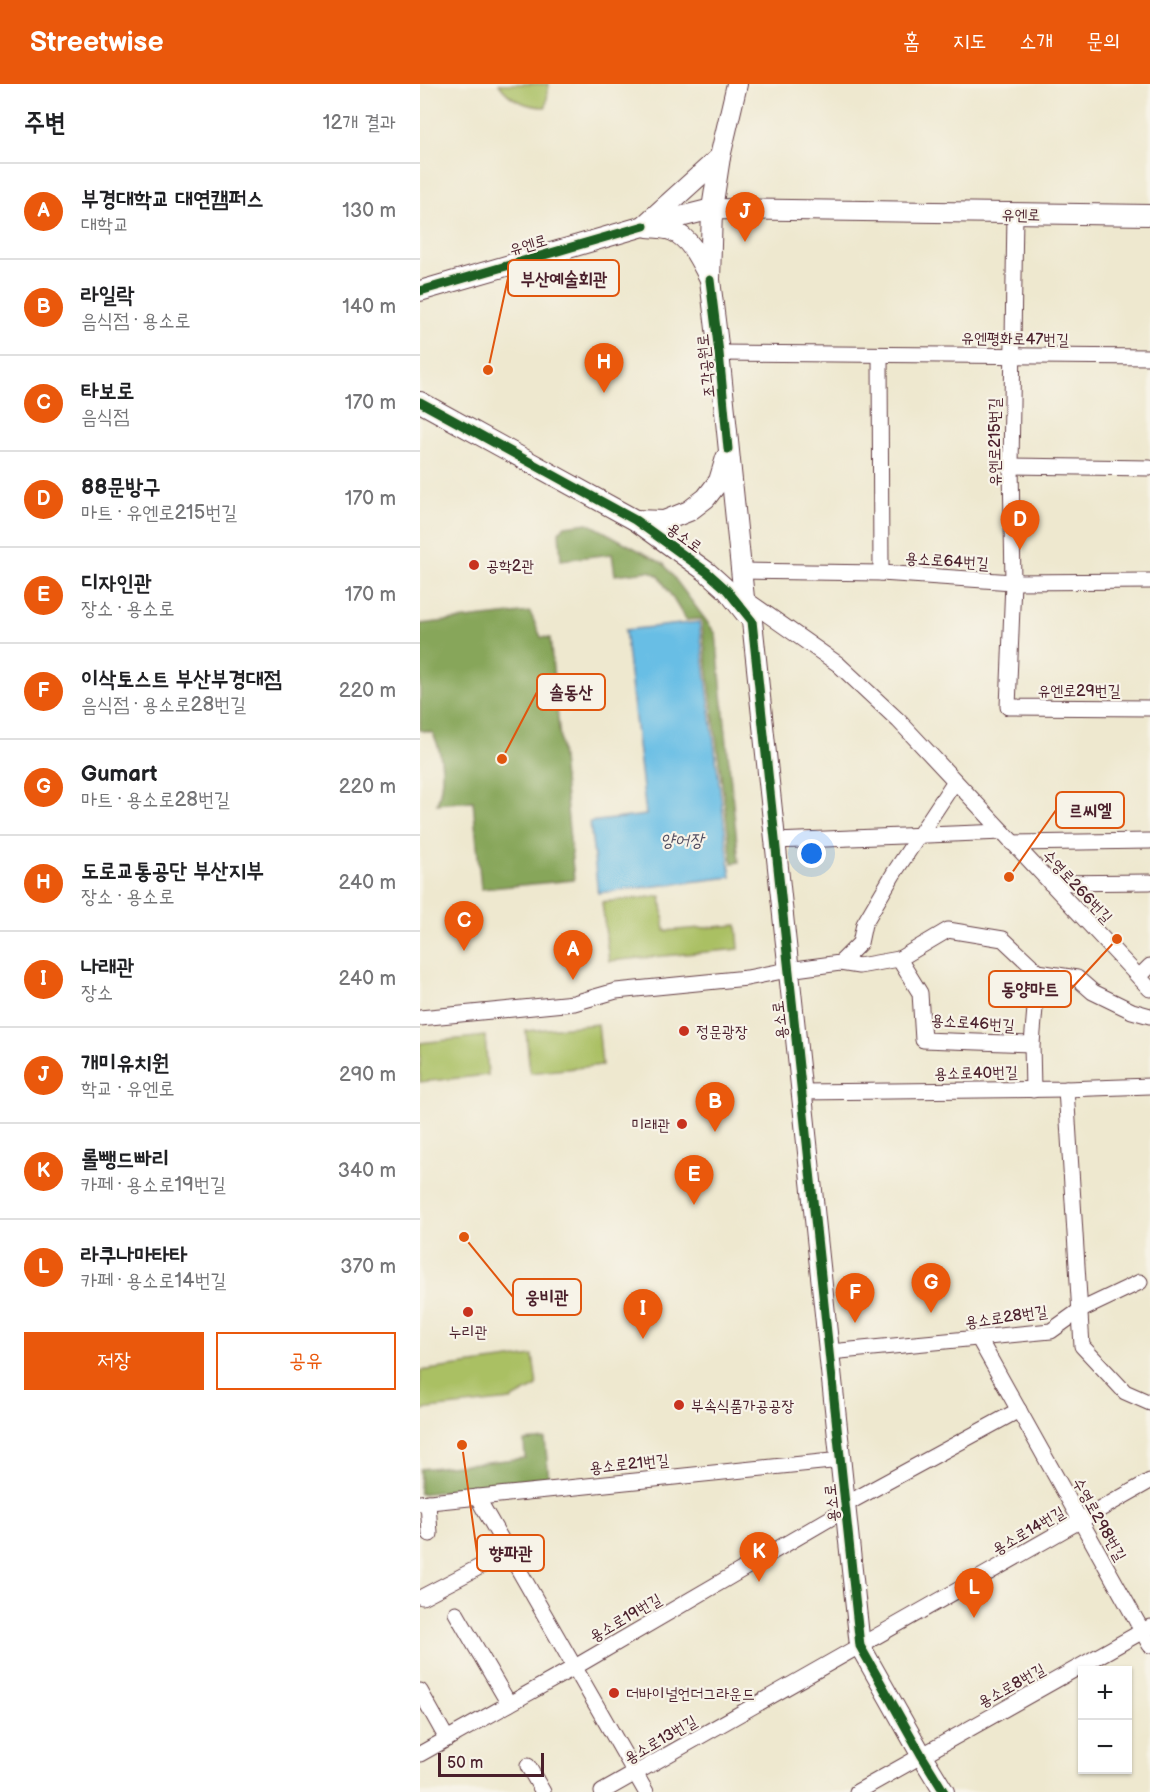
<!DOCTYPE html>
<html lang="ko">
<head>
<meta charset="utf-8">
<style>
	:root { --surface:#fff; --page:#f6f6f6; --text:#202124; --muted:#757577; --line:#e0e0e0; --accent:#ea580c }
	body { margin:0; font-family:"Balsamiq Sans","Poor Story",sans-serif; background:var(--page); color:var(--text) }
	.controls { position:absolute; right:18px; bottom:18px; display:grid; overflow:hidden; border-radius:0px; box-shadow:0 2px 4px #0004 }
	.controls button { width:54px; height:54px; display:grid; place-items:center; padding:0; border:0; border-bottom:2px solid var(--line); background:var(--surface); color:var(--text); font:30px sans-serif }
	.scale { position:absolute; left:18px; bottom:15px; width:106px; box-sizing:border-box; padding-left:6px; border:3px solid #4a1f2b; border-top:0; font-size:16px; line-height:21px; white-space:nowrap; color:#4a1f2b; -webkit-text-stroke:4px #f7f3e8; paint-order:stroke }
	.you { position:absolute; left:392px; top:770px; width:21px; height:21px; margin:-15px; border:4px solid #fff; border-radius:50%; background:#1a73e8; box-shadow:0 0 0 9px #1a73e833 }
	.badge { display:grid; place-items:center; width:39px; height:39px; border-radius:50%; background:var(--accent); color:#fff; font-size:20px; font-weight:700 }
	.pin { position:absolute; translate:-50% -50px; filter:drop-shadow(0 2px 3px #0008) }
	.pin::after { content:''; position:absolute; top:32px; width:21px; height:18px; background:inherit; clip-path:polygon(0 0,100% 0,50% 100%) }
	.list { margin:0; padding:0; list-style:none }
	h2 { display:flex; justify-content:space-between; align-items:center; height:78px; margin:0; padding:0 24px; font-size:26px }
	h2 small { font-size:20px; font-weight:400; color:var(--muted) }
	.list li { display:grid; grid-template-columns:39px 1fr auto; gap:18px; align-items:center; box-sizing:border-box; height:96px; padding:0 24px; border-top:2px solid var(--line) }
	.list b { display:block; font-size:22px; white-space:nowrap }
	.list p { margin:0; font-size:20px; white-space:nowrap; color:var(--muted) }
	.list em { font-size:20px; font-style:normal; color:var(--muted) }
	.actions { display:flex; gap:12px; padding:18px 24px }
	.actions a { flex:1; padding:14px 0; border:2px solid var(--accent); border-radius:0px; text-align:center; font-size:21px; color:var(--accent) }
	.actions .main { background:var(--accent); color:#fff }
	.map { position:relative; flex:none; width:730px; height:1708px; overflow:hidden }
	header { display:flex; align-items:center; gap:36px; box-sizing:border-box; height:84px; padding:0 30px; background:var(--accent); color:#fff }
	header strong { font-size:28px }
	nav { display:flex; gap:33px; margin-inline-start:auto; font-size:21px }
	main { display:flex }
	aside { flex:1; background:var(--surface) }
	.map>svg:first-child { display:block }
	.green { fill:#aac064; stroke:#7a7048; stroke-width:1.5 }
	.forest { fill:#87a65a; stroke:#686242; stroke-width:1.5 }
	.water { fill:#68bee5; stroke:#596e88; stroke-width:1.5 }
	.lines { fill:none; stroke-linecap:round; stroke-linejoin:round }
	.minor-casing { stroke:#633d44; stroke-width:17 }
	.major-casing { stroke:#633d44; stroke-width:22 }
	.minor { stroke:#fff; stroke-width:15 }
	.major { stroke:#fff; stroke-width:20 }
	.cycleway-casing { stroke:#f7f3e8; stroke-width:13 }
	.cycleway { stroke:#1b5e20; stroke-width:9 }
	.poi-dot { fill:#c8321e; stroke:#f7f3e8; stroke-width:2 }
	.labels { text-anchor:middle; stroke-width:4.5; stroke-linejoin:round; paint-order:stroke }
	.street-label { font-size:16px; fill:#4a1f2b; stroke:#f7f3e8 }
	.poi-label { font-size:16px; fill:#4a1f2b; stroke:#f7f3e8; text-anchor:start }
	.water-label { font-size:18px; font-style:italic; fill:#534f63; stroke:#f7f3e8 }
	.leader { fill:none; stroke:#e0560e; stroke-width:2 }
	.callout-dot { fill:#e0560e; stroke:#f7f3e8; stroke-width:2 }
	.callout { fill:#f7f3e8; stroke:#e0560e; stroke-width:2 }
	.callout-label { font-size:18px; text-anchor:middle; font-weight:bold; fill:#4a1f2b }
</style>
</head>
<body>
<header>
<strong>Streetwise</strong>
<nav><a>홈</a><a>지도</a><a>소개</a><a>문의</a></nav>
</header>
<main>
<aside>
<h2>주변<small>12개 결과</small></h2>
<ul class="list">
<li><span class="badge">A</span><div><b>부경대학교 대연캠퍼스</b><p>대학교</p></div><em>130 m</em></li>
<li><span class="badge">B</span><div><b>라일락</b><p>음식점 · 용소로</p></div><em>140 m</em></li>
<li><span class="badge">C</span><div><b>타보로</b><p>음식점</p></div><em>170 m</em></li>
<li><span class="badge">D</span><div><b>88문방구</b><p>마트 · 유엔로215번길</p></div><em>170 m</em></li>
<li><span class="badge">E</span><div><b>디자인관</b><p>장소 · 용소로</p></div><em>170 m</em></li>
<li><span class="badge">F</span><div><b>이삭토스트 부산부경대점</b><p>음식점 · 용소로28번길</p></div><em>220 m</em></li>
<li><span class="badge">G</span><div><b>Gumart</b><p>마트 · 용소로28번길</p></div><em>220 m</em></li>
<li><span class="badge">H</span><div><b>도로교통공단 부산지부</b><p>장소 · 용소로</p></div><em>240 m</em></li>
<li><span class="badge">I</span><div><b>나래관</b><p>장소</p></div><em>240 m</em></li>
<li><span class="badge">J</span><div><b>개미유치원</b><p>학교 · 유엔로</p></div><em>290 m</em></li>
<li><span class="badge">K</span><div><b>롤뺑드빠리</b><p>카페 · 용소로19번길</p></div><em>340 m</em></li>
<li><span class="badge">L</span><div><b>라쿠나마타타</b><p>카페 · 용소로14번길</p></div><em>370 m</em></li>
</ul>
<div class="actions"><a class="main">저장</a><a>공유</a></div>
</aside>
<div class="map">
<svg width="730" height="1708" viewBox="0 0 730 1708">
	<rect width="100%" height="100%" fill="#f7f3e8"/>
	<filter id="ink" filterUnits="userSpaceOnUse"><feTurbulence type="fractalNoise" baseFrequency=".0167" numOctaves="2"/><feDisplacementMap in="SourceGraphic" scale="12" xChannelSelector="R" yChannelSelector="G"/><feConvolveMatrix kernelMatrix="1 2 1 2 8 2 1 2 1" color-interpolation-filters="sRGB"/></filter>
	<filter id="wash" filterUnits="userSpaceOnUse"><feTurbulence type="fractalNoise" baseFrequency=".008" numOctaves="4" result="noise"/><feDisplacementMap in="SourceGraphic" scale="24" xChannelSelector="R" yChannelSelector="G"/><feGaussianBlur stdDeviation="1.35" result="paint"/><feColorMatrix in="noise" values="0 0 0 0 0 0 0 0 0 0 0 0 0 0 0 0 0 1.4 0 .05"/><feComposite in="paint" operator="in"/></filter>
	<g filter="url(#wash)">
		<rect width="100%" height="100%" fill="#eee8cf"/>
		<g class="green">
			<path d="M79 0H129L126 23C108 23 89 16 79 0Z"/>
			<polygon points="241,812 245,847 317,841 319,865 189,877 182,818"/>
			<polygon points="178,940 182,981 110,989 106,947"/>
			<polygon points="65,952 68,991 0,998 0,959"/>
			<polygon points="113,1272 117,1302 91,1316 0,1326 0,1287"/>
		</g>
		<g class="forest">
			<polygon points="168,439 244,480 296,550 319,778 312,779 281,535 266,536 239,492 229,487 195,491 192,470 141,476 139,448 145,442"/>
			<path d="M110 528 121 553 130 554 154 796 61 805 53 717 17 720C25 695 24 673 13 649L0 646V540Z"/>
			<polygon points="125,1355 129,1396 0,1410 0,1385 105,1374 104,1357"/>
		</g>
		<polygon class="water" points="279,538 311,793 178,809 170,738 226,731 205,546"/>
	</g>
	<g filter="url(#ink)">
		<g class="lines">
			<defs>
				<g id="minor">
					<polyline points="595,130 591,382 593,498 588,623 730,624"/>
					<polyline points="299,269 730,273"/>
					<polyline points="460,271 461,489"/>
					<polyline points="591,382 730,384"/>
					<polyline points="321,487 461,489 593,498 730,497"/>
					<polyline points="324,514 418,580 479,637 730,905"/>
					<polyline points="355,757 583,748"/>
					<polyline points="592,759 730,757"/>
					<polyline points="630,799 730,798"/>
					<polyline points="479,875 500,909 503,956 612,960"/>
					<polyline points="420,879 440,859 444,840 474,789 535,697"/>
					<polyline points="719,893 730,882"/>
					<polyline points="0,934 154,919 196,907 327,894 368,886 420,879 439,882 479,875 528,846 583,855 618,888 657,894 673,908 712,927 730,932"/>
					<polyline points="646,1005 662,1262 705,1308 730,1319"/>
					<polyline points="613,1006 612,960 618,888"/>
					<polyline points="382,1008 646,1005 730,1002"/>
					<polyline points="559,1255 730,1561"/>
					<polyline points="410,1268 631,1247 659,1227 720,1198"/>
					<polyline points="57,1413 226,1708"/>
					<polyline points="8,1418 10,1450"/>
					<polyline points="0,1419 421,1376"/>
					<polyline points="426,1420 599,1326"/>
					<polyline points="2,1513 88,1468"/>
					<polyline points="36,1529 89,1620"/>
					<polyline points="0,1607 27,1655"/>
					<polyline points="0,1670 155,1583 426,1425"/>
					<polyline points="108,1682 123,1708"/>
					<polyline points="182,1708 730,1397"/>
					<polyline points="437,1708 730,1543"/>
				</g>
				<g id="major">
					<polyline points="317,0 300,73 292,125 290,196 299,269 324,514 332,537 440,1562 502,1672 524,1708"/>
					<polyline points="226,140 300,73"/>
					<path d="M228 143C236 144 246 144 253 147 271 155 280 176 289 193"/>
					<polyline points="0,207 224,142 292,125 730,131"/>
					<polyline points="0,318 215,436 287,488 307,506 326,530"/>
					<polyline points="215,436 244,437 269,427 286,414 299,397 306,374"/>
				</g>
			</defs>
			<use href="#minor" class="minor-casing"/>
			<use href="#major" class="major-casing"/>
			<use href="#minor" class="minor"/>
			<use href="#major" class="major"/>
			<defs>
				<g id="cycleway">
					<polyline points="290,196 299,269 308,365"/>
					<polyline points="0,207 224,142"/>
					<polyline points="0,318 215,436 287,488 307,506 332,537 440,1562 502,1672 524,1708"/>
				</g>
			</defs>
			<use href="#cycleway" class="cycleway-casing"/>
			<use href="#cycleway" class="cycleway"/>
		</g>
	</g>
	<g class="poi-dot">
		<circle cx="54" cy="481" r="6"/>
		<circle cx="264" cy="947" r="6"/>
		<circle cx="262" cy="1040" r="6"/>
		<circle cx="48" cy="1228" r="6"/>
		<circle cx="259" cy="1321" r="6"/>
		<circle cx="194" cy="1609" r="6"/>
	</g>
	<g class="labels">
		<g class="street-label">
			<text transform="translate(601 130) rotate(1)" y="6">유엔로</text>
			<text transform="translate(108 160) rotate(-16)" y="6">유엔로</text>
			<text transform="translate(595 254) rotate(1)" y="6">유엔평화로47번길</text>
			<text transform="translate(285 282) rotate(-96)" y="6">조각공원로</text>
			<text transform="translate(574 358) rotate(-90)" y="6">유엔로215번길</text>
			<text transform="translate(265 453) rotate(36)" y="6">용소로</text>
			<text transform="translate(527 476) rotate(4)" y="6">용소로64번길</text>
			<text x="659" y="612">유엔로29번길</text>
			<text transform="translate(658 802) rotate(47)" y="6">수영로266번길</text>
			<text transform="translate(359 936) rotate(-97)" y="6">용소로</text>
			<text transform="translate(553 938) rotate(4)" y="6">용소로46번길</text>
			<text transform="translate(556 988) rotate(-1)" y="6">용소로40번길</text>
			<text transform="translate(586 1232) rotate(-8)" y="6">용소로28번길</text>
			<text transform="translate(209 1379) rotate(-6)" y="6">용소로21번길</text>
			<text transform="translate(411 1419) rotate(-96)" y="6">용소로</text>
			<text transform="translate(680 1435) rotate(61)" y="6">수영로298번길</text>
			<text transform="translate(608 1446) rotate(-30)" y="6">용소로14번길</text>
			<text transform="translate(205 1533) rotate(-30)" y="6">용소로19번길</text>
			<text transform="translate(591 1601) rotate(-29)" y="6">용소로8번길</text>
			<text transform="translate(240 1655) rotate(-30)" y="6">용소로13번길</text>
		</g>
		<g class="poi-label">
			<text x="66" y="487">공학2관</text>
			<text x="276" y="953">정문광장</text>
			<text x="250" y="1046" text-anchor="end">미래관</text>
			<text x="48" y="1253" text-anchor="middle">누리관</text>
			<text x="271" y="1327">부속식품가공공장</text>
			<text x="206" y="1615">더바이널언더그라운드</text>
		</g>
		<g class="water-label">
			<text x="262" y="762">양어장</text>
		</g>
	</g>
	<path class="leader" d="M68 286L88 194M82 675L117 608M589 793L636 726M697 855L651 905M44 1153L93 1213M42 1361L57 1469"/>
	<g class="callout-dot">
		<circle cx="68" cy="286" r="6"/>
		<circle cx="82" cy="675" r="6"/>
		<circle cx="589" cy="793" r="6"/>
		<circle cx="697" cy="855" r="6"/>
		<circle cx="44" cy="1153" r="6"/>
		<circle cx="42" cy="1361" r="6"/>
	</g>
	<g class="callout">
		<rect x="88" y="176" width="111" height="36" rx="6"/>
		<rect x="117" y="590" width="68" height="36" rx="6"/>
		<rect x="636" y="708" width="68" height="36" rx="6"/>
		<rect x="569" y="887" width="82" height="36" rx="6"/>
		<rect x="93" y="1195" width="68" height="36" rx="6"/>
		<rect x="57" y="1451" width="67" height="36" rx="6"/>
	</g>
	<g class="callout-label">
		<text x="144" y="201">부산예술회관</text>
		<text x="151" y="614">솔동산</text>
		<text x="670" y="732">르씨엘</text>
		<text x="610" y="911">동양마트</text>
		<text x="127" y="1219">웅비관</text>
		<text x="91" y="1475">향파관</text>
	</g>
</svg>
<div class="controls">
<button>+</button>
<button>−</button>
</div>
<div class="scale">50 m</div>
<div class="you"></div>
<div class="pin badge" style="left:153px;top:896px">A</div>
<div class="pin badge" style="left:295px;top:1048px">B</div>
<div class="pin badge" style="left:44px;top:867px">C</div>
<div class="pin badge" style="left:600px;top:466px">D</div>
<div class="pin badge" style="left:274px;top:1121px">E</div>
<div class="pin badge" style="left:435px;top:1239px">F</div>
<div class="pin badge" style="left:511px;top:1229px">G</div>
<div class="pin badge" style="left:184px;top:309px">H</div>
<div class="pin badge" style="left:223px;top:1255px">I</div>
<div class="pin badge" style="left:325px;top:158px">J</div>
<div class="pin badge" style="left:339px;top:1498px">K</div>
<div class="pin badge" style="left:554px;top:1534px">L</div>
</div>
</main>
</body>
</html>
